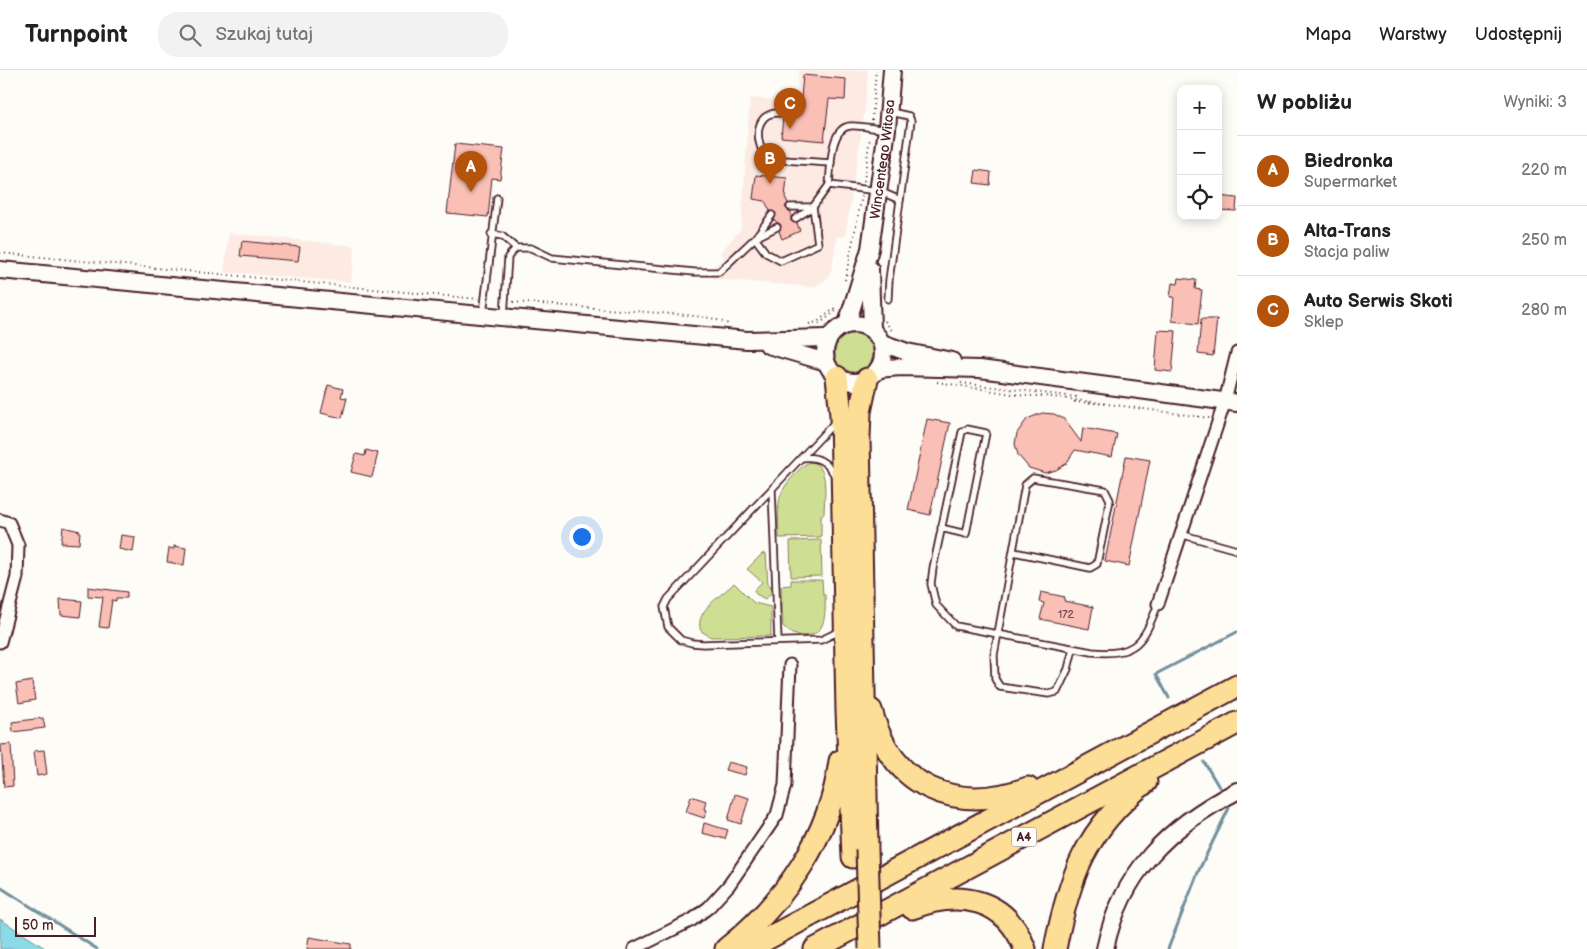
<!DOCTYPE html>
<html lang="pl">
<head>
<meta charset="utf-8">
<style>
	:root { --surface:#fff; --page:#f2f2f2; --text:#222; --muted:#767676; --line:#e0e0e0; --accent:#b45309 }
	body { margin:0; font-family:"Balsamiq Sans",sans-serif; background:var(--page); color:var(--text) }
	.controls { position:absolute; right:15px; top:15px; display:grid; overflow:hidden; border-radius:10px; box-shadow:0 2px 12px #0003 }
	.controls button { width:45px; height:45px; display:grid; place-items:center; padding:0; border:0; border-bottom:1px solid var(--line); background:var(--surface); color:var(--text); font:25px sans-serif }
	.scale { position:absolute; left:15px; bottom:12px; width:81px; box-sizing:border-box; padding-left:5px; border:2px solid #4a1f2b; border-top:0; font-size:14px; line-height:18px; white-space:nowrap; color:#4a1f2b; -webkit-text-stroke:4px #fdfcf7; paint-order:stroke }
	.you { position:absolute; left:581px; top:466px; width:18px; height:18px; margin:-12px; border:4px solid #fff; border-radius:50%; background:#1a73e8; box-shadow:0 0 0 8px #1a73e833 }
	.badge { display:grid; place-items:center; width:32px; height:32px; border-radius:50%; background:var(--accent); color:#fff; font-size:16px; font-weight:700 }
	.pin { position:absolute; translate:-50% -41px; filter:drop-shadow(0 1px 2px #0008) }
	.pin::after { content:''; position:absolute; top:26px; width:18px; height:15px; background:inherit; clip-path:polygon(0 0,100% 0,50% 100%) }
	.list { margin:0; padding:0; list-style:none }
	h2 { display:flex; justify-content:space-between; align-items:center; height:65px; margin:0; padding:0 20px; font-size:21px }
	h2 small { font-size:16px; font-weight:400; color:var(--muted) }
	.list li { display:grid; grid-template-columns:32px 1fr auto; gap:15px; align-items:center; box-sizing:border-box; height:70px; padding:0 20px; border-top:1px solid var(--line) }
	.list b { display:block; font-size:19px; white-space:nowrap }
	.list p { margin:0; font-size:16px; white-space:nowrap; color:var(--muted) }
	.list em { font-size:16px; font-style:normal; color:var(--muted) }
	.icon { flex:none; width:28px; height:28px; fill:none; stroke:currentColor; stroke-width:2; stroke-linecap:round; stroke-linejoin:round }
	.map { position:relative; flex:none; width:1237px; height:879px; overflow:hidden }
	header { display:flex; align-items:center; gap:30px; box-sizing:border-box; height:70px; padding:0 25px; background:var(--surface); border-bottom:1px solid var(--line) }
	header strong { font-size:24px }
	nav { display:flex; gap:28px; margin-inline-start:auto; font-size:18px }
	.search { width:350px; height:45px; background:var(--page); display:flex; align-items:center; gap:12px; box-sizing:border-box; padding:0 18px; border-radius:20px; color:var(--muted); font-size:19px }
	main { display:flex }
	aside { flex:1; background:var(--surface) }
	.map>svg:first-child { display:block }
	.built { fill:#fceae3 }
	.green { fill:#cedf94; stroke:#8c7f60 }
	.water { fill:#8bdae7; stroke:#718f9c }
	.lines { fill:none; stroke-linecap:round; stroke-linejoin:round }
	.stream { stroke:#718f9c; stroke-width:3 }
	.building { fill:#fabfb5; stroke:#4a1f2b }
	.lane-casing { stroke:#4a1f2b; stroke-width:9 }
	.street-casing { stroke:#4a1f2b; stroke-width:15 }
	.secondary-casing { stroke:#4a1f2b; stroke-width:20 }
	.highway-casing { stroke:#4a1f2b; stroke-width:25 }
	.path { stroke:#4a1f2b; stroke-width:2; stroke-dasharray:1 4; stroke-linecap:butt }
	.lane { stroke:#fdfcf7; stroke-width:5.5 }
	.street { stroke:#fdfcf7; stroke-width:11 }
	.secondary { stroke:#fdfcf7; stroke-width:16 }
	.highway { stroke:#fdde96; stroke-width:21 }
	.highway-bridge-casing { stroke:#4a1f2b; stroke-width:25; stroke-linecap:butt }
	.highway-bridge { stroke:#fdde96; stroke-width:21 }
	.labels { text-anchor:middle; stroke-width:4; stroke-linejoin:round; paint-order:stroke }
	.number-label { font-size:11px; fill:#76474e }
	.shield { fill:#fdfcf7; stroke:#806168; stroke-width:1 }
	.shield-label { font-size:12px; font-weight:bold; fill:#4a1f2b }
	.street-label { font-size:14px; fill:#4a1f2b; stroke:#fdfcf7 }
</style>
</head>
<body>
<header>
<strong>Turnpoint</strong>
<div class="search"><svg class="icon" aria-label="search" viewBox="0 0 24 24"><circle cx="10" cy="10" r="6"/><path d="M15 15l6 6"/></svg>Szukaj tutaj</div>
<nav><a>Mapa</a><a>Warstwy</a><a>Udostępnij</a></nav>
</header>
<main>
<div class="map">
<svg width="1237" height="879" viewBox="0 0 1237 879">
	<rect width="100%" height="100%" fill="#fdfcf7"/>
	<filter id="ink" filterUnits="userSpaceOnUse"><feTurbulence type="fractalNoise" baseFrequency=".02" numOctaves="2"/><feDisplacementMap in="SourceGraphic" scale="10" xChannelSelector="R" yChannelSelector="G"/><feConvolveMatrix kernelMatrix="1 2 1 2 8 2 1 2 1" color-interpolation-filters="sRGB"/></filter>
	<g filter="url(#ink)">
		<g class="built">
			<polygon points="799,0 868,0 865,38 845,167 837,166 832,198 827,209 814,217 713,209 715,195 725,188 720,183 741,159 750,28 796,31"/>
			<polygon points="229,163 355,176 351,212 224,202"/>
		</g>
		<g class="green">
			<circle cx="854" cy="283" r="19"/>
			<path d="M812 392C830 397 824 429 824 444L821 445V467L779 468C779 437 773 427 796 403 801 398 804 393 812 392Z"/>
			<polygon points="821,470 822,506 791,507 790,471"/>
			<polygon points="766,483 768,515 771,516 771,524 765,529 756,524 754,520 762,512 747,499 762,484"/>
			<path d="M791 510H822L823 525H825C826 550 825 572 792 564L783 556 781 516 791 515Z"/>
			<path d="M734 513 754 533 771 537V566L711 567 701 561C693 541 723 525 734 513Z"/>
		</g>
		<polygon class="water" points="0,849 45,878 45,879 0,879"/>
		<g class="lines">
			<g class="stream">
				<polyline points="1169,628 1156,604 1237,562"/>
				<polyline points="1204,692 1219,717"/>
				<polyline points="0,817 97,879"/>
				<polyline points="1168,879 1199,800 1229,738"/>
			</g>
		</g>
		<g class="building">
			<polygon points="803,5 846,9 845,30 829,29 824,71 781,67 784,38 800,40"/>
			<polygon points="455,74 504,79 500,109 492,108 488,147 447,143"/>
			<polygon points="976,100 991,102 990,115 974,113"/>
			<polygon points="756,105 787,108 785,127 788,133 785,137 791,142 791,151 797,153 800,161 782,169 779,161 781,155 774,150 776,143 770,141 765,131 753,129"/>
			<polygon points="1218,126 1237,128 1236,141 1218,140"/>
			<polygon points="242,171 300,177 298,191 240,186"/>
			<polygon points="1179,208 1196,210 1195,219 1202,220 1198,254 1172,251 1174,227 1170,227 1172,213 1178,214"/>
			<polygon points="1201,249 1217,249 1213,286 1198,284"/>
			<polygon points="1158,260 1176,261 1172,302 1155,300"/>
			<polygon points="328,315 343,319 341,327 347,328 342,348 321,343"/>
			<polygon points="1042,343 1054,344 1064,349 1081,372 1083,358 1117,364 1112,387 1075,380 1066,394 1056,400 1045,403 1029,398 1018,385 1015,374 1017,363 1027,349"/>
			<polygon points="927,349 950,353 930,445 908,440"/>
			<polygon points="366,380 378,383 372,407 351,402 356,384 365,386"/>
			<polygon points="1126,386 1150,390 1129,496 1105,491"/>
			<polygon points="63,457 80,461 79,474 61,473"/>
			<polygon points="121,465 135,467 133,482 119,479"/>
			<polygon points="174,476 186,478 184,495 167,492 169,478 174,479"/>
			<polygon points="88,517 127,522 127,528 116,528 116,531 112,530 108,558 99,557 103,527 88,526"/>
			<polygon points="1041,522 1065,527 1064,531 1093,537 1089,559 1040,549 1044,533 1039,532"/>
			<polygon points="60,529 82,531 80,547 61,545"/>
			<polygon points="32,611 35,630 19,633 16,614"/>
			<polygon points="43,648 45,658 13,662 12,652"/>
			<polygon points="11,674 13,716 4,717 1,675"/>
			<polygon points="44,680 47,704 37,706 34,681"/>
			<polygon points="728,692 747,697 745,705 725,700"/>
			<polygon points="735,724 749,728 741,754 728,750"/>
			<polygon points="691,726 706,731 704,739 707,740 704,748 686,742"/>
			<polygon points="704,753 728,760 725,769 702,763"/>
			<polygon points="309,867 351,874 351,879 307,879"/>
		</g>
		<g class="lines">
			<defs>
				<g id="lane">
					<path d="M780 43C753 41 754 75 768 89L831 93"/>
					<path d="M829 115C831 100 829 58 850 56 861 55 874 59 885 59"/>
					<polyline points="790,137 813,137 829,115 879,121 900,130"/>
					<polyline points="777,157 755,168 766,183 781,191 818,174 813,137 795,149"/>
					<polyline points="491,164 502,166 516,178"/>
					<polyline points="888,229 889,210 911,51 909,46 891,42"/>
					<polyline points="483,244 497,128"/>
					<polyline points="504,246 508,187 516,178 531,178 552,188 694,202 719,202 755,168 772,145"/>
					<path d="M835 352 801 388C817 386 827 391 835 406"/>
					<polyline points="801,388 668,529 664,537 668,557 681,570 692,573 703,574 821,570 842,560"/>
					<polyline points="772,420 778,571"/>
					<path d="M941 458 966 464 986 363 967 359 962 362 933 498 931 514 936 535 956 556 1092 582C1136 586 1143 573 1158 534"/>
					<polyline points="1180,464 1237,480"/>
					<polyline points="1014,482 1090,498 1097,494 1110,430 1105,420 1033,408 1025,415 994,585 995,609 1000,617 1049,624 1057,622 1068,599 1073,579"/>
				</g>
				<g id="street">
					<polyline points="0,450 9,453 18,475 17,507 0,572"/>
					<polyline points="1158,534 1225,331 1237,283"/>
					<polyline points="634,879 692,850 709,837 729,815 777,745 785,715 790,595"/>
				</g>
				<g id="secondary">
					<polyline points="870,199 872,259"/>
					<polyline points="0,200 747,270 828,268"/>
					<circle cx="854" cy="283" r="29"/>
					<path id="s1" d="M847 254 870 179 887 59 892 0"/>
					<polyline points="882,273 907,282 952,291"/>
					<polyline points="768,275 826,292"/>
					<polyline points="878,299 900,297 980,299 1237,333"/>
					<path d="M1105 879C1121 802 1169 756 1237 721"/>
				</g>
				<g id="highway">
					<polyline points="837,307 841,345 847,641 853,787"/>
					<polyline points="867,309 860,342 859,367 867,776"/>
					<path d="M871 640C892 718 955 744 1028 718"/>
					<path d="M912 838C958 820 1006 827 1025 879"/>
					<path d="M726 879C785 832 830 767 840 691"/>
					<polyline points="748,879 1237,616"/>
					<polyline points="815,879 1237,653"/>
					<path d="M1055 879C1069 807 1086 758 1146 712"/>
				</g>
			</defs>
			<use href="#lane" class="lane-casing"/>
			<use href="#street" class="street-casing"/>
			<use href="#secondary" class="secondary-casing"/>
			<use href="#highway" class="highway-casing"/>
			<g class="path">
				<polyline points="872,50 876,0"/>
				<polyline points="864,111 870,67"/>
				<polyline points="0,183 478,229"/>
				<polyline points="845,210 862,126"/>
				<polyline points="513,232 686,245 711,248 729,254"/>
				<polyline points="885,251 893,262"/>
				<polyline points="809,254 817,252 838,236"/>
				<polyline points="819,254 837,240"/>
				<polyline points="937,312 1025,326 1044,326 1101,333"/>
				<polyline points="961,313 1076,327 1075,332 1108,334 1209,348"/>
			</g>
			<use href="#lane" class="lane"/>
			<use href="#street" class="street"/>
			<use href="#secondary" class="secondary"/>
			<use href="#highway" class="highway"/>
			<defs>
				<polyline id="highway-bridge" points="867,779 870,879"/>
			</defs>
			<use href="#highway-bridge" class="highway-bridge-casing"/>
			<use href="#highway-bridge" class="highway-bridge"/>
		</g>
	</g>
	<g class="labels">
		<g class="number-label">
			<text x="1066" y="548">172</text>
		</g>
		<rect class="shield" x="1011.5" y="757.5" width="25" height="19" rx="4"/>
		<g class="shield-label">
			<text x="1024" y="771">A4</text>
		</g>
		<g class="street-label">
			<text dy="5" stroke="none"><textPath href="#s1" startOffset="169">Wincentego Witosa</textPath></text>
		</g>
	</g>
</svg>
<div class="controls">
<button>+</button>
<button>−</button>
<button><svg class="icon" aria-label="locate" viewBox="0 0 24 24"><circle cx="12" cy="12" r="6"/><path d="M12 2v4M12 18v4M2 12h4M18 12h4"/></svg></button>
</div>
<div class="scale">50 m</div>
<div class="you"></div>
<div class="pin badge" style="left:471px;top:122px">A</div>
<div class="pin badge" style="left:770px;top:114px">B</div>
<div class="pin badge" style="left:790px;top:59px">C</div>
</div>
<aside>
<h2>W pobliżu<small>Wyniki: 3</small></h2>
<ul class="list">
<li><span class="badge">A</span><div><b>Biedronka</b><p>Supermarket</p></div><em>220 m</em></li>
<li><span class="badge">B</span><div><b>Alta-Trans</b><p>Stacja paliw</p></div><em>250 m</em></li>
<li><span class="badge">C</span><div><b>Auto Serwis Skoti</b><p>Sklep</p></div><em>280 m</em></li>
</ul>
</aside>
</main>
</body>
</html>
